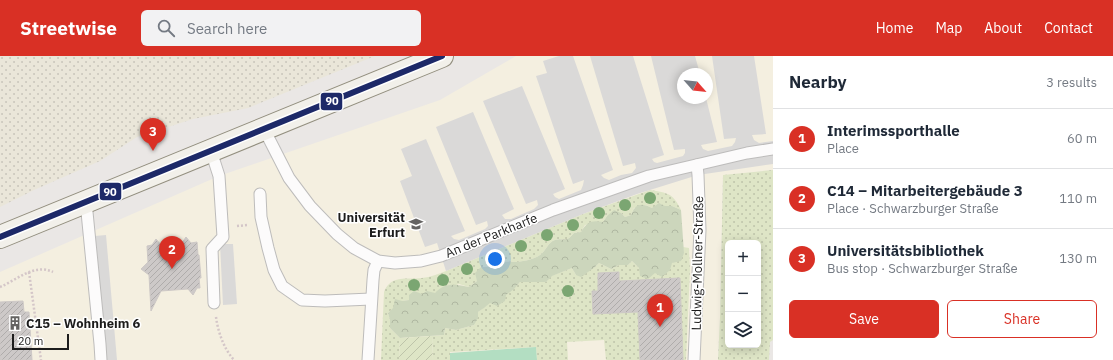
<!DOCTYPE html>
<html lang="en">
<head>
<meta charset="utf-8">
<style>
	:root { --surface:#fff; --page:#f2f2f3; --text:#1f2937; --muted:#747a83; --line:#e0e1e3; --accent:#d93025 }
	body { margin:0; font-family:"IBM Plex Sans",sans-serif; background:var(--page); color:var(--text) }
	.controls { position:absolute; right:12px; bottom:12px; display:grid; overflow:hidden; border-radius:6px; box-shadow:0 2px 10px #0003 }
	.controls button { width:36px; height:36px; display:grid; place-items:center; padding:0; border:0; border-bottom:1px solid var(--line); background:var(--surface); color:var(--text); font:20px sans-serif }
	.compass { position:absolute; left:677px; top:12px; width:36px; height:36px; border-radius:50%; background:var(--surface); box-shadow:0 2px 10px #0003; rotate:117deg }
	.scale { position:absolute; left:12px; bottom:10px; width:57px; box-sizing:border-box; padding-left:4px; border:2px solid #1c1c1c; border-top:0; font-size:11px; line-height:14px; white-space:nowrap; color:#1c1c1c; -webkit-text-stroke:3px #fff; paint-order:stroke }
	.you { position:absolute; left:495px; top:203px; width:14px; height:14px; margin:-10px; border:3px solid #fff; border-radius:50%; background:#1a73e8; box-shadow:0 0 0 6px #1a73e833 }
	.badge { display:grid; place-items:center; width:26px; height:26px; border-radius:50%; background:var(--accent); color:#fff; font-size:13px; font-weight:700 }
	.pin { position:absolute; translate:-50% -33px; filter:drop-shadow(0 1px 2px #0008) }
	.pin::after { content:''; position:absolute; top:21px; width:14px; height:12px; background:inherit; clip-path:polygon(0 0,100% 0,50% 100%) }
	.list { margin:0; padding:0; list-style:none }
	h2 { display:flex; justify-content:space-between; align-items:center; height:52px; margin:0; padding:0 16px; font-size:17px }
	h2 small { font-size:13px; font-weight:400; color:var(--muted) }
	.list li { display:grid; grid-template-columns:26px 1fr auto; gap:12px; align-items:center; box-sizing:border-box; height:60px; padding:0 16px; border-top:1px solid var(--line) }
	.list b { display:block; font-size:15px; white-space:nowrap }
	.list p { margin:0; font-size:13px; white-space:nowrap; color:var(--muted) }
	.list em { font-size:13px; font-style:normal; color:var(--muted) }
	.actions { display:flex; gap:8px; padding:12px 16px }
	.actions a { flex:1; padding:9px 0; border:1px solid var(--accent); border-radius:6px; text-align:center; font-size:14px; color:var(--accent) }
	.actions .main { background:var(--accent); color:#fff }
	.icon { flex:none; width:22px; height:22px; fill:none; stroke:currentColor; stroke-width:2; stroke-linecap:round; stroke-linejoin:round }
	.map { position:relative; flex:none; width:773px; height:304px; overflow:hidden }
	header { display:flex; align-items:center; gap:24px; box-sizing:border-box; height:56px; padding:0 20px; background:var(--accent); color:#fff }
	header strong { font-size:19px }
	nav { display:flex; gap:22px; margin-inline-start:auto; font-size:14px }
	.search { width:280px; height:36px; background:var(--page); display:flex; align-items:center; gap:10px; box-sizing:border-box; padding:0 14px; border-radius:6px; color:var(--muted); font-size:15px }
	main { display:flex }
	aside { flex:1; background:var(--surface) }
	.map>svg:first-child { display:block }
	.education { fill:#f4efe0; fill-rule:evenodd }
	.farmland { fill:url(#farmland-dots) }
	.grass { fill:url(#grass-dots); fill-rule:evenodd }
	.forest { fill:url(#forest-crowns) }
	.garden { fill:url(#garden-furrows) }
	.pitch { fill:#b3dec2 }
	.parking { fill:#dad9d8 }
	.building { fill:url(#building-hatch); stroke:#cdc8c6 }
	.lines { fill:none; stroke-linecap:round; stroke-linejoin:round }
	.lane-casing { stroke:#bdbcbb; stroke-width:13 }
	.secondary-casing { stroke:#938f7f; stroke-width:24 }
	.path { stroke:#d4c6c8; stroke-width:2.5; stroke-dasharray:2 2; stroke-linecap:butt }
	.lane { stroke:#fcfbfb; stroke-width:11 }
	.secondary { stroke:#f2f0ea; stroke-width:22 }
	.bus-1-casing { stroke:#fff; stroke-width:9 }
	.bus-1 { stroke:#1d2968; stroke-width:6 }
	.tree { fill:#7ba672 }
	.labels { text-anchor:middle; stroke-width:3; stroke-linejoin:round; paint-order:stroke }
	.poi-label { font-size:13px; font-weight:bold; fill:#1c1c1c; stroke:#fff; text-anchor:end }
	.street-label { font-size:13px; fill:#1c1c1c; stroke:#fff }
	.line-badge { stroke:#fff; stroke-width:1.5 }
	.badge-label { font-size:11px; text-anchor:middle; font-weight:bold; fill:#fff }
</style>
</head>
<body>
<header>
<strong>Streetwise</strong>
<div class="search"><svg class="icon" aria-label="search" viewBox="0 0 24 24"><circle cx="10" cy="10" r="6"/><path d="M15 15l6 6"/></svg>Search here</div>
<nav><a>Home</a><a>Map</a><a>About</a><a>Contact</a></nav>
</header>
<main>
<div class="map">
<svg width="773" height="304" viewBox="0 0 773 304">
	<defs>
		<pattern id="farmland-dots" width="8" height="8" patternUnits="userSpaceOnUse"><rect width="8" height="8" fill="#eae6d9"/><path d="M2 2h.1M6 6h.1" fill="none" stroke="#c8c5ba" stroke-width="1.8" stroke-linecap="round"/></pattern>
		<pattern id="grass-dots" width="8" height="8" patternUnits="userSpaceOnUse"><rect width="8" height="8" fill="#dee5c6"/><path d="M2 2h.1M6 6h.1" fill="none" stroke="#bec4aa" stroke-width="1.8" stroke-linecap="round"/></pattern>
		<pattern id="forest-crowns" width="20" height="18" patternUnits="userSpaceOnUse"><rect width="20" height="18" fill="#ccd6bc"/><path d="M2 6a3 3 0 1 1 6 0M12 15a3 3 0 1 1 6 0" fill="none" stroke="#afb7a1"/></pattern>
		<pattern id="garden-furrows" width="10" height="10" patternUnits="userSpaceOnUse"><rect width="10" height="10" fill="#dee5c6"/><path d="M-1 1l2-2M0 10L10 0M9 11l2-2" fill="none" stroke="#bec4aa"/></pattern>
		<pattern id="building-hatch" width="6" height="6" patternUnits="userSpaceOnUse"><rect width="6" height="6" fill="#cdc9c8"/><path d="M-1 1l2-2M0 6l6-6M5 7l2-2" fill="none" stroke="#afacab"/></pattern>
	</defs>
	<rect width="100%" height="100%" fill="#eae7e5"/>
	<path class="education" d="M516 0H773V114L723 120 720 261 718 304H0V216L219 120 440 44ZM683 18H707V42H683Z"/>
	<polygon class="farmland" points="0,0 375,0 248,52 193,63 137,81 100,105 34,134 0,151"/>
	<g class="grass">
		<path d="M773 114V284L770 286 769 304H718L720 261 723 119ZM728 187H758V289H728Z"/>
		<path d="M650 134C668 137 673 137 681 154L672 150 652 152 646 149 634 152 631 159 625 161 621 157 607 160 603 166 585 169 581 176 574 177C565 188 565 181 555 184 548 186 546 195 540 199 534 203 525 205 517 206 512 206 506 205 502 206 493 208 491 211 481 211L477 225 469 231 459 228 435 237 409 244 402 245 388 257 390 264V272L400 282 399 304H381L384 236C391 218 407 224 422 222 431 221 438 218 446 215L583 158Z"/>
		<path d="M683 191 689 192 690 214 686 304H606L604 284 567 286 568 304H537L536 291 450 296V304H433L432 280 444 279 445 272 456 274 474 269 478 256C483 253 486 249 491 246 503 238 510 238 520 226H546L551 220 572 212 576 219 595 211 599 207 611 213 619 209H628L632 205 639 212 655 217 672 207 684 197Z"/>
	</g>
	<path class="forest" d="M659 147 665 150H672L681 154 684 197 681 205 672 207 670 214 662 221 655 217 648 223 640 220 639 212 632 205 628 209H619L611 213 599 207 595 211 581 221 576 219 572 212 552 220 546 226H520L514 233 506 239 505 245 497 250 490 247 484 252 478 256V262L474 269 456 274 445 272 444 279 400 282 390 272V264L388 257 393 252 395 243 402 245 409 244V239L414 235 422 238 427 235 435 237C444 226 457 228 469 231L477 225 475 217 481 211C491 211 493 208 502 206 507 205 512 206 517 206 525 205 534 203 540 199 546 195 548 186 555 184 565 181 565 188 574 177L581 176C587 166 591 164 603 166L607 160 614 154 621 157 625 161 631 159C636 147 641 147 652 152Z"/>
	<polygon class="garden" points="432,280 433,304 399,304 400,282"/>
	<polygon class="pitch" points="536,291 537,304 450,304 450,297"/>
	<g class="parking">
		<polygon points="559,0 573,0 613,114 601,119 604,122 609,124 621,119 632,117 636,112 635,107 623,110 590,0 633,0 664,99 652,103 654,106 657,107 683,100 685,97 685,93 674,94 651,0 695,0 700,18 683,18 683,42 706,42 717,86 701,89 703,93 708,95 732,90 735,86 736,82 724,83 712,0 754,0 766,78 752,79 754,84 759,87 773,85 773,108 698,119 637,138 583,158 446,215 437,187 425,191 400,125 412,120 401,93 426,83 465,175 451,180 454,183 459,184 485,173 488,170 487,165 476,169 436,71 473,56 514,153 502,159 505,163 511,163 534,153 538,149 537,144 526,148 483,45 522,30 565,133 553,138 555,141 559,143 581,134 583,129 584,124 573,128 536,20 547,17 543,5"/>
		<polygon points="106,179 117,304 106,304 95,180"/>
		<polygon points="220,188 233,188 237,248 223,249"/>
	</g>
	<g class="building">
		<polygon points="186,181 191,187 197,186 198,199 199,199 201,222 199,222 200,232 197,232 193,239 188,233 161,235 151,255 149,219 141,213 148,206 147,190 152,189 156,183 161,189 182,187"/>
		<polygon points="619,216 619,225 680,222 683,304 640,304 638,256 593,258 592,235 598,235 598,217"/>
		<polygon points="23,245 24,256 29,256 32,304 0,304 0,246"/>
	</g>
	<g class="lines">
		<defs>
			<g id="lane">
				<polyline points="264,73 289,122 310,150 337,178 354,192 378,205 395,207 421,205 441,200 553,154 649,120 747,97 773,93"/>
				<polyline points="211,95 219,120 223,181 212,193 214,247"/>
				<polyline points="260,138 261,161 268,192 274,214 282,230 302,244 325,245 371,243"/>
				<polyline points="86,146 100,288 101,304"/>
				<polyline points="368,304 373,224 374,214 378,205"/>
				<polyline points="694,304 700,174 698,119 697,109"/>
			</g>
			<polyline id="secondary" points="0,181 442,0"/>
		</defs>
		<use href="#lane" class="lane-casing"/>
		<use href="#secondary" class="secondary-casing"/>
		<g class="path">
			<polyline points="237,170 248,169"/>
			<polyline points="29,216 41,304"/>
			<path d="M0 231C17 224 34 207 53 216"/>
			<path d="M216 261C218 276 224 293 234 304"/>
		</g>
		<use href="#lane" class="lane"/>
		<use href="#secondary" class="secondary"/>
		<defs>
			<polyline id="bus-1" points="0,181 442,0"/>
		</defs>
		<use href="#bus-1" class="bus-1-casing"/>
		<use href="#bus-1" class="bus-1"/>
	</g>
	<g class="tree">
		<circle cx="650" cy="142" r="6"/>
		<circle cx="625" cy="149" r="6"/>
		<circle cx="599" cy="157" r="6"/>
		<circle cx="573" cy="169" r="6"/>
		<circle cx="547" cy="179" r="6"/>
		<circle cx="521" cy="190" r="6"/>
		<circle cx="494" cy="201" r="6"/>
		<circle cx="467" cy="213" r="6"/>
		<circle cx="443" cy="224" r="6"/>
		<circle cx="414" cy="229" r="6"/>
		<circle cx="568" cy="235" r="6"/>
	</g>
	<defs>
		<symbol id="university-bare" viewBox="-9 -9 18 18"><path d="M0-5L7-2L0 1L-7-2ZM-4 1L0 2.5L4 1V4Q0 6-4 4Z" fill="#646362" stroke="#fff" stroke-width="2.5" paint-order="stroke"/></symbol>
		<symbol id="building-bare" viewBox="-9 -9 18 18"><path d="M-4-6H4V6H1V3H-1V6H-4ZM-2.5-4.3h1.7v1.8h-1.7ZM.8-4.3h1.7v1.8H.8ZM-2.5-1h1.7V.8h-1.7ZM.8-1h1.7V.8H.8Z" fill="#646362" stroke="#fff" stroke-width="2.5" paint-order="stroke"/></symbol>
	</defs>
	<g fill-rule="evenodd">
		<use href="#university-bare" x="406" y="158" width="20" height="20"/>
		<use href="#building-bare" x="5" y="257" width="20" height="20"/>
	</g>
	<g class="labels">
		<g class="poi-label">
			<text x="405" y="166">Universität<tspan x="405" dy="15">Erfurt</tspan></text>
			<text x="26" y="272" text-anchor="start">C15 – Wohnheim 6</text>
		</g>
		<g class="street-label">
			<text transform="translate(491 179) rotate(-22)" y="5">An der Parkharfe</text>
			<text transform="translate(697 207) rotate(-89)" y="5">Ludwig-Mollner-Straße</text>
		</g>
	</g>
	<g class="line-badge">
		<rect x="320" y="36" width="23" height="19" rx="4" fill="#1d2968"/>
		<rect x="99" y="126" width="23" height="19" rx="4" fill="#1d2968"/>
	</g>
	<g class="badge-label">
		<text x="332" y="49">90</text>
		<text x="110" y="140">90</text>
	</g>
</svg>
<div class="controls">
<button>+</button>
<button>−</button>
<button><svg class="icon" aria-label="layers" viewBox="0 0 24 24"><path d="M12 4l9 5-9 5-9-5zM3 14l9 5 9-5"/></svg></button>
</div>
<svg class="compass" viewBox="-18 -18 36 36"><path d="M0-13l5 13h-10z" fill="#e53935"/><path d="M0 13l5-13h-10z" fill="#747a83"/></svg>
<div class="scale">20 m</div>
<div class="you"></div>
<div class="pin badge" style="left:660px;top:271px">1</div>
<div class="pin badge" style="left:172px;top:213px">2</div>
<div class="pin badge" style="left:153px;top:95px">3</div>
</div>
<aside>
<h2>Nearby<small>3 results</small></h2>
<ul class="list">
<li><span class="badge">1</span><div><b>Interimssporthalle</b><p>Place</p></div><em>60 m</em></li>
<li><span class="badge">2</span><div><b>C14 – Mitarbeitergebäude 3</b><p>Place · Schwarzburger Straße</p></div><em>110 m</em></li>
<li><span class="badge">3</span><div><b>Universitätsbibliothek</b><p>Bus stop · Schwarzburger Straße</p></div><em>130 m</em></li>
</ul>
<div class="actions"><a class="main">Save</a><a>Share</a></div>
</aside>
</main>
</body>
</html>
